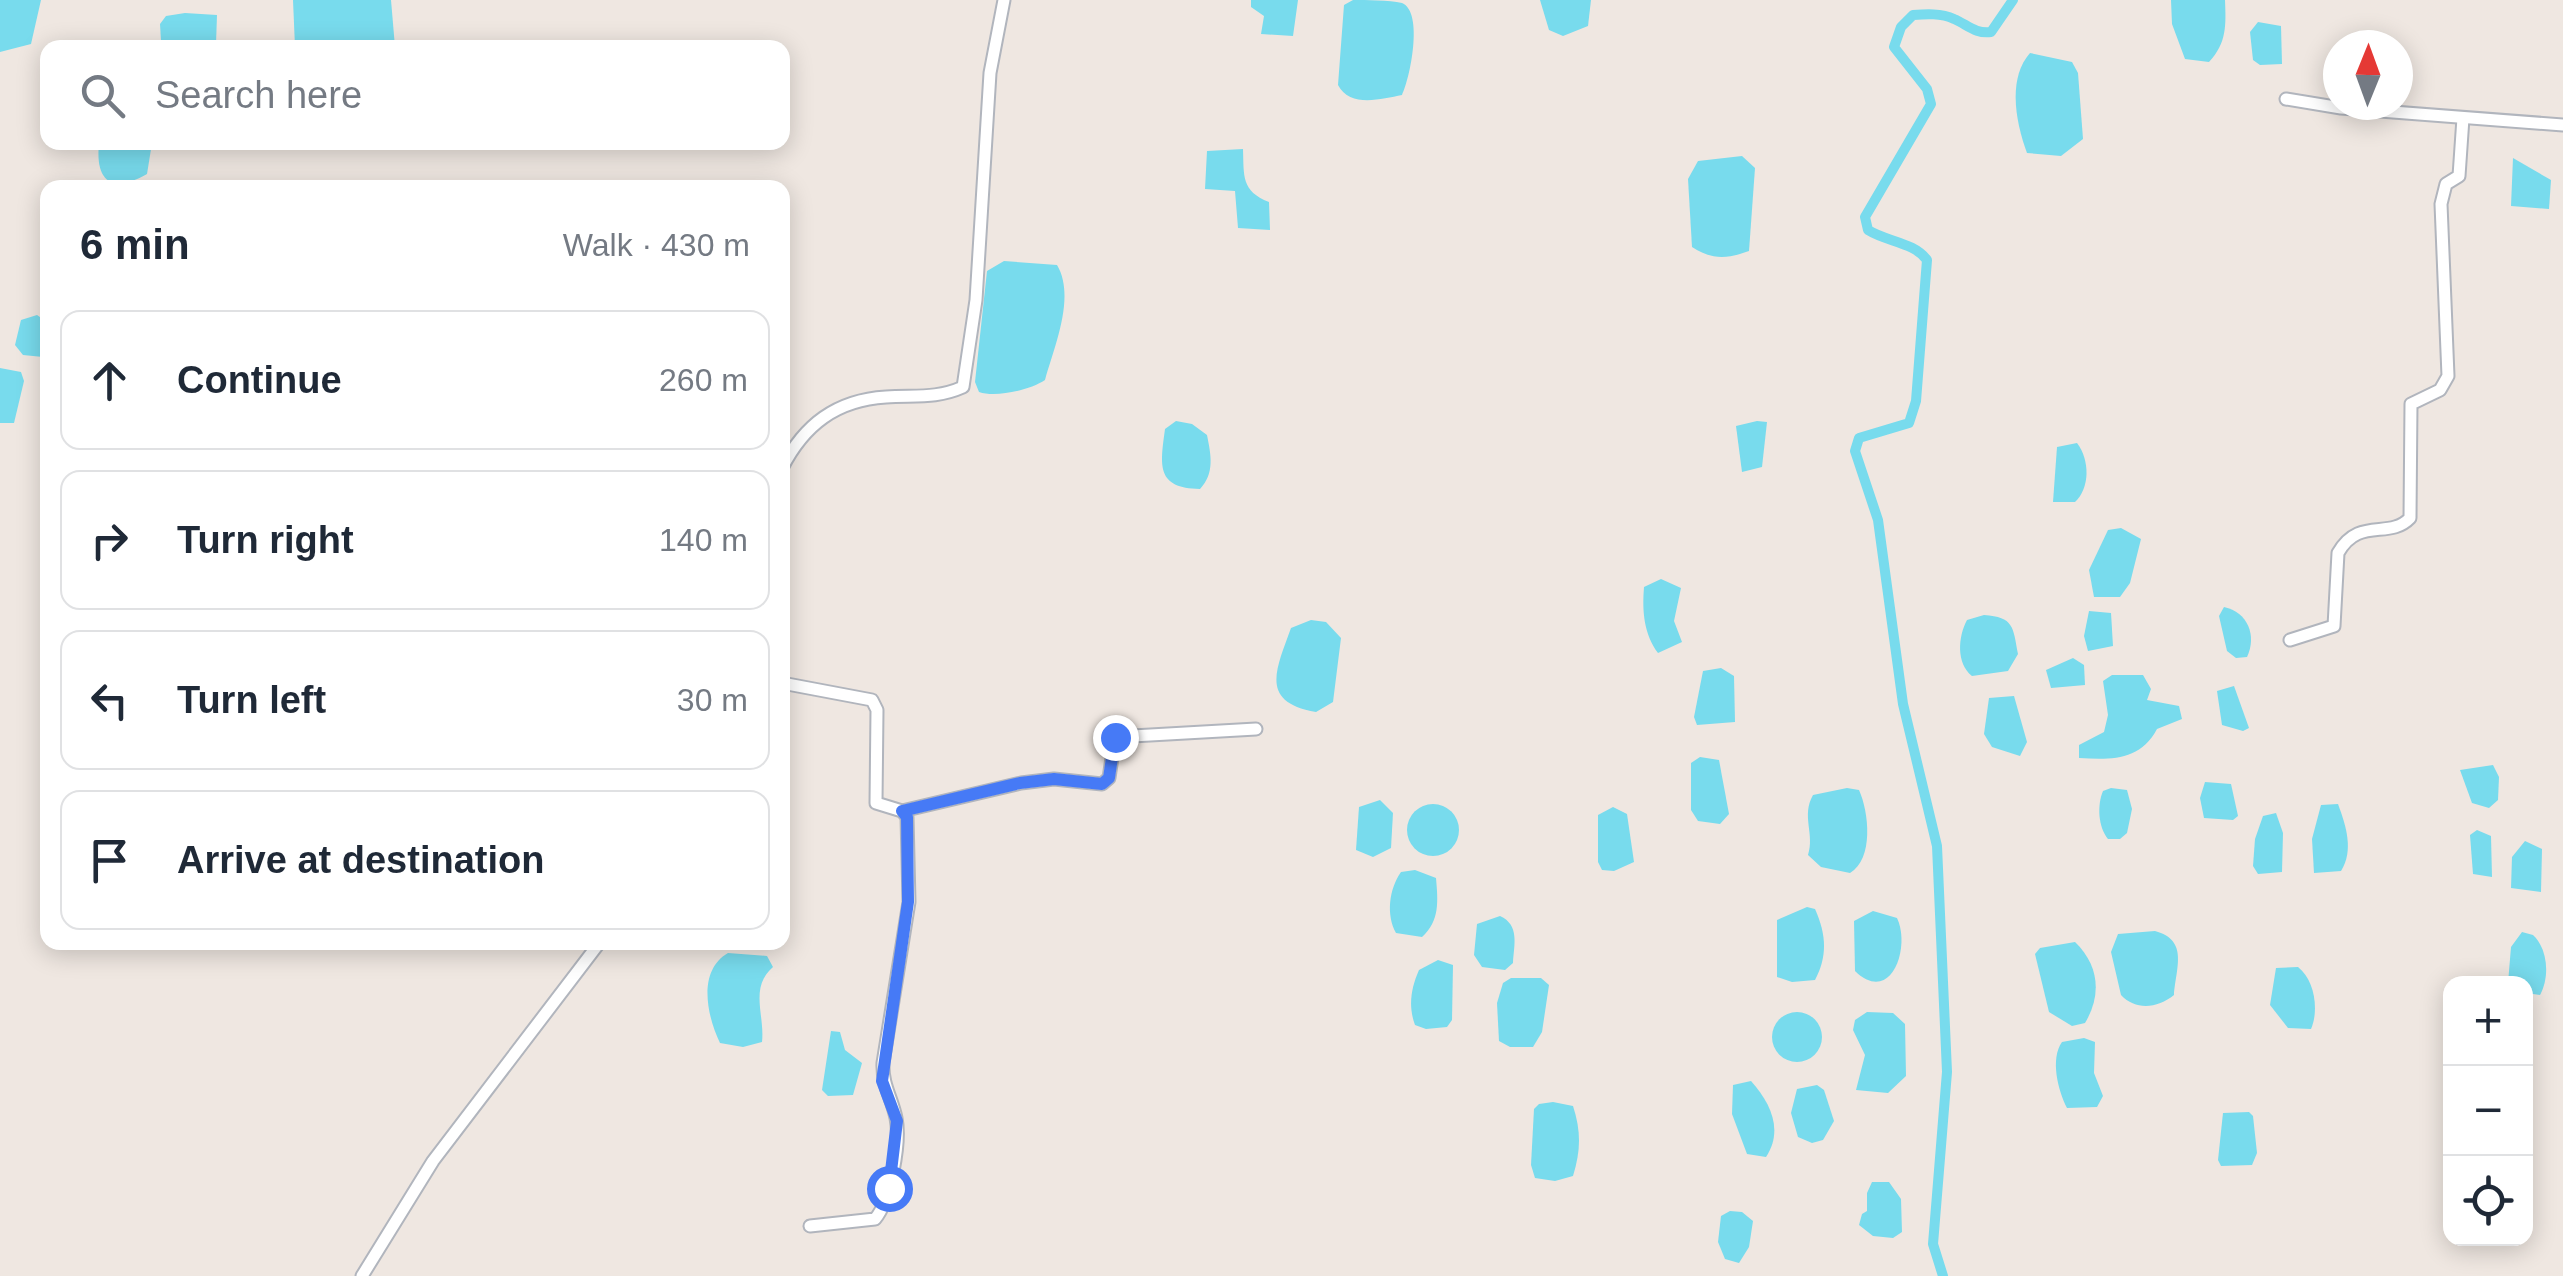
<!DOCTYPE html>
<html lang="en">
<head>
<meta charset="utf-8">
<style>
	:root { --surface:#fff; --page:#f6f6f7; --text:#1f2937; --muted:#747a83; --line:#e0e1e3 }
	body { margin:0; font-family:Arial,sans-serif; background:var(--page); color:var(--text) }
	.controls { position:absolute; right:30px; bottom:30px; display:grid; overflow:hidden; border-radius:20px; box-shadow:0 5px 25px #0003 }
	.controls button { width:90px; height:90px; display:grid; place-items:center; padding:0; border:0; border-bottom:2px solid var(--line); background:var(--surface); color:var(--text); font:50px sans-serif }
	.compass { position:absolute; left:2323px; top:30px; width:90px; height:90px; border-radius:50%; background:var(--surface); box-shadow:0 5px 25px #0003; rotate:1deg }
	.stop { position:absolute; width:30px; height:30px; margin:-22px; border:8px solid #467af6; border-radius:50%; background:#fff }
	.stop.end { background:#467af6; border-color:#fff; box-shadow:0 2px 10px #0008 }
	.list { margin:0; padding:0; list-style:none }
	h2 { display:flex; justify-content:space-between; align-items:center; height:130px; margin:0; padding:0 40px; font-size:42px }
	h2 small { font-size:32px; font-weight:400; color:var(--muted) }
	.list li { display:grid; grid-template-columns:65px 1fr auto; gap:30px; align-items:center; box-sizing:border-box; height:140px; margin:0 20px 20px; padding:0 20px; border:2px solid var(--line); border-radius:20px }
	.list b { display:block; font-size:38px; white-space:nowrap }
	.list em { font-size:32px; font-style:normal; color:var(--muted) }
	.icon { flex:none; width:55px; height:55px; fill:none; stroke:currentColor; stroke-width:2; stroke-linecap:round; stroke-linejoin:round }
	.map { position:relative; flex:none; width:2563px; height:1276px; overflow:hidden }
	.search { position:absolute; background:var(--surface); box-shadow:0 5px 25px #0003; left:40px; top:40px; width:750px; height:110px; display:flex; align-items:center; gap:25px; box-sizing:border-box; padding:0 35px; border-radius:20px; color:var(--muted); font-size:38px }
	.panel { position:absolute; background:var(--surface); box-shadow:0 5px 25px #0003; left:40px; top:180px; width:750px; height:770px; border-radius:20px }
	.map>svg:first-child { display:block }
	.water { fill:#78dbed }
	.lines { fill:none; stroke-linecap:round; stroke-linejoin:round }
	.canal { stroke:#78dbed; stroke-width:10 }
	.minor-casing { stroke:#b1b5bd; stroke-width:15 }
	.minor { stroke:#fff; stroke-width:11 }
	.route { stroke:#467af6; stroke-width:12 }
</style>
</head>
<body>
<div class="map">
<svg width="2563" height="1276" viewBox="0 0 2563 1276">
	<rect width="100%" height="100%" fill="#efe7e1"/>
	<g class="water">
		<polygon points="0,0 41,0 31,44 0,52"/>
		<polygon points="293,0 391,0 395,47 295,47"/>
		<polygon points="1251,0 1298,0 1293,36 1261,34 1264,16 1251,7"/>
		<path d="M1353 0C1366 0 1389 0 1402 3 1424 12 1410 79 1402 95 1381 99 1350 108 1338 85L1344 5Z"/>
		<polygon points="1540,0 1591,0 1588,26 1563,36 1549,30"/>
		<path d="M2171 0H2225C2226 25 2227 43 2209 62L2185 59 2172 24Z"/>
		<polygon points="185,13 217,15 216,44 166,45 161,41 160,24 166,16"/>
		<polygon points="2258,22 2281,26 2282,64 2260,65 2253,60 2250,32"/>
		<path d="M2030 53 2072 62 2078 73 2083 139 2061 156 2027 153C2016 123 2007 79 2030 53Z"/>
		<path d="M99 143H152L147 174C112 194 95 182 99 143Z"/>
		<path d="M1243 149C1244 176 1241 191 1269 202L1270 230 1238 228 1235 191 1205 189 1207 151Z"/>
		<path d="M1742 156 1755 168 1749 251C1727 259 1712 260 1692 247L1688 179 1698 161Z"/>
		<polygon points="2513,158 2551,180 2549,209 2511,206"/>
		<path d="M1004 261 1057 265C1076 297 1054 347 1045 380 1030 390 996 398 979 392L975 382 987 271Z"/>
		<polygon points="37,315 47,322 47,354 43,357 23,355 15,345 21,320"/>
		<polygon points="0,368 21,372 24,381 14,423 0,423"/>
		<path d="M1176 421 1192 424 1207 435C1211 455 1215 473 1200 489 1156 488 1160 466 1165 429Z"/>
		<polygon points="1757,421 1767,422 1762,467 1742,472 1736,426"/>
		<path d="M2077 443C2090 460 2090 488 2075 502H2053L2057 447Z"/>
		<polygon points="2121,528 2141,539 2130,583 2120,597 2094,597 2089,570 2108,530"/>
		<path d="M1661 579 1681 588 1674 621 1682 642 1658 653C1644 634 1642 612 1644 587Z"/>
		<path d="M2224 607C2248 612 2257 636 2247 657L2236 658 2227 651 2219 616Z"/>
		<polygon points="2089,611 2111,613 2113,646 2088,651 2084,636"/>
		<path d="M1984 615C2014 617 2013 627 2018 654L2008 671 1972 676C1956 663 1958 637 1967 620Z"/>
		<path d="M1311 620 1326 622 1341 638 1333 702 1316 712C1259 702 1276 670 1291 628Z"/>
		<polygon points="2073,658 2084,665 2085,685 2051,688 2046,670"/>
		<polygon points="1721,668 1734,676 1735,722 1697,725 1694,717 1703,671"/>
		<path d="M2112 675H2143L2151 689 2147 700 2179 706 2182 719 2157 729C2140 761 2110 760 2079 758V745L2104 732 2108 715 2103 681Z"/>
		<polygon points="2234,686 2249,728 2243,731 2222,725 2217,691"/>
		<polygon points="2014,696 2027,742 2020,756 1992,747 1984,734 1989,698"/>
		<polygon points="1700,757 1719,760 1729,814 1720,824 1698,821 1691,810 1691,763"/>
		<polygon points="2493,765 2499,777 2498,800 2489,808 2472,803 2460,770"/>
		<polygon points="2205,782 2231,784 2238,816 2233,820 2204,818 2200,798"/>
		<path d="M1847 788 1859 790C1869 812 1874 859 1850 873L1821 867 1808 855C1815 834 1801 816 1813 795Z"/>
		<path d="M2111 788 2127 790 2132 809 2127 833 2120 839H2108C2098 827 2097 805 2103 791Z"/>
		<polygon points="1380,800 1393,813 1391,848 1373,857 1356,850 1359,807"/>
		<circle cx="1433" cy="830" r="26"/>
		<path d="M2338 804C2346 826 2354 850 2341 871L2314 873 2312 839 2321 805Z"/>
		<polygon points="1613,807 1627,814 1634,862 1614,871 1602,870 1598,862 1598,815"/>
		<polygon points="2276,813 2283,833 2282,872 2258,874 2253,866 2255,839 2263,816"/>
		<polygon points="2477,830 2491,836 2492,877 2473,874 2470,835"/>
		<polygon points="2525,841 2542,849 2541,892 2511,888 2512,857"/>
		<path d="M1415 870 1436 878C1438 901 1440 921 1422 937L1396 933C1386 915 1389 889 1401 872Z"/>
		<path d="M1807 907 1815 909C1826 934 1828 955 1815 980L1792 982 1777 977V920Z"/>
		<path d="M1873 911 1897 918C1911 947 1891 1006 1855 971L1854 921Z"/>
		<path d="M1500 916C1520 925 1514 945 1513 963L1505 970 1482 967 1474 955 1477 924Z"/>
		<path d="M2155 931C2189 940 2176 968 2174 995 2158 1008 2136 1011 2121 995L2111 952 2118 934Z"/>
		<path d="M2522 932 2533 935C2548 949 2550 977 2540 995L2526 993V984L2508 983 2511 947Z"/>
		<path d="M2075 942C2099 965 2102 995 2085 1023L2072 1026 2049 1012 2035 954 2040 948Z"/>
		<path d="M728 953 767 956 773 967C749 988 765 1015 762 1042L743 1047 720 1043C707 1016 697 971 728 953Z"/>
		<path d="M1438 960 1453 965 1452 1020 1447 1027 1426 1029 1415 1025C1408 1006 1411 988 1419 970Z"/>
		<path d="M2298 967C2315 980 2319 1011 2311 1029L2288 1028 2270 1005 2276 968Z"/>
		<polygon points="1511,978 1541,978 1549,985 1542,1032 1533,1047 1510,1047 1499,1041 1497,1003 1503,983"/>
		<circle cx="1797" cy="1037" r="25"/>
		<polygon points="1867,1012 1893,1013 1905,1024 1906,1076 1888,1093 1856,1090 1865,1055 1853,1030 1855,1020"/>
		<polygon points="831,1031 840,1032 845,1050 862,1063 853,1095 828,1096 822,1090"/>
		<path d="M2084 1038 2095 1042 2094 1073 2103 1096 2097 1107 2067 1108C2058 1090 2050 1059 2062 1042Z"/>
		<path d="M1751 1081C1770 1102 1784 1130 1766 1157L1747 1154 1732 1114 1733 1085Z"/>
		<polygon points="1817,1085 1824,1090 1834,1121 1823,1140 1812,1143 1798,1137 1791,1113 1797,1089"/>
		<path d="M1553 1102 1573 1106C1581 1131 1581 1150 1573 1176L1555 1181 1535 1178 1531 1165 1534 1109 1539 1104Z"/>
		<polygon points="2249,1112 2253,1116 2257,1153 2252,1165 2221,1166 2218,1160 2223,1113"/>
		<polygon points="1872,1182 1889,1182 1901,1199 1902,1232 1893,1238 1873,1236 1859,1225 1862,1214 1867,1211 1867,1193"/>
		<polygon points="1730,1211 1742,1212 1753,1221 1749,1247 1739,1263 1725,1259 1718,1242 1721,1216"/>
	</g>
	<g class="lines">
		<path class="canal" d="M1943 1276 1933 1244 1947 1072 1937 846 1903 704 1878 520 1855 451 1859 438 1909 423 1916 401 1927 260C1914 242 1887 242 1868 230L1865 217 1931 104 1927 89 1894 47 1901 27 1913 15C1926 14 1941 13 1954 19 1968 25 1975 34 1991 32L2013 0"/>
		<defs>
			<g id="minor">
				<polyline points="2286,99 2341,108 2563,125"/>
				<path d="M782 468C804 425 836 400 886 397 915 395 936 399 963 387L976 300 990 73 1004 0"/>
				<path d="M2290 640 2334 626 2338 553C2359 516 2389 540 2410 518L2411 404 2440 390 2448 376 2441 204 2446 184 2459 176 2463 118"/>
				<path d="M782 683 872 700 877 710 876 803 902 811 907 817 909 902 883 1063C882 1085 892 1098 896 1118 901 1142 890 1202 875 1219L810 1226"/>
				<polyline points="902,811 1021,783 1054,779 1102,784 1109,778 1115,737 1256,729"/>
				<polyline points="362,1276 433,1161 600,942"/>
			</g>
		</defs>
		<use href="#minor" class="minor-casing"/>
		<use href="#minor" class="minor"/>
	</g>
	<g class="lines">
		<polyline class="route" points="889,1188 897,1121 882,1081 908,902 907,817 902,811 1020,783 1054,779 1102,784 1109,778 1115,737"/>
	</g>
</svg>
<div class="controls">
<button>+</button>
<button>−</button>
<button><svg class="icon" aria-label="locate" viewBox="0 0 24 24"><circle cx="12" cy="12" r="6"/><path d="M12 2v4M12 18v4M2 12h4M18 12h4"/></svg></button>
</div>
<svg class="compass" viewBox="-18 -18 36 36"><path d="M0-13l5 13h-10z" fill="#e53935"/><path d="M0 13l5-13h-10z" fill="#747a83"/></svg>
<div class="stop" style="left:889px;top:1188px"></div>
<div class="stop end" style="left:1115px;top:737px"></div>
<div class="search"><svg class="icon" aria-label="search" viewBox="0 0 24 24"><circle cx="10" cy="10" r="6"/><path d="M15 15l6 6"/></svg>Search here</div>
<section class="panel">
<h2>6 min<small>Walk · 430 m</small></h2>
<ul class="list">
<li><svg class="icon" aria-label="ahead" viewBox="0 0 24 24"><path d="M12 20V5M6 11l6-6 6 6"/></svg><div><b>Continue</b></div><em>260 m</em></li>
<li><svg class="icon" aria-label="right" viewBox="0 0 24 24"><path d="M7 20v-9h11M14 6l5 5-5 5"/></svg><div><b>Turn right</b></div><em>140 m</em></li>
<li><svg class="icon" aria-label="left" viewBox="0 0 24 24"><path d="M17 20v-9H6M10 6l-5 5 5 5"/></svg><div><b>Turn left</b></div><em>30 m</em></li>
<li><svg class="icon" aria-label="arrive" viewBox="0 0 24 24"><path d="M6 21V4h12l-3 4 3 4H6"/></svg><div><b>Arrive at destination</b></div></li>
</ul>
</section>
</div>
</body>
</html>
